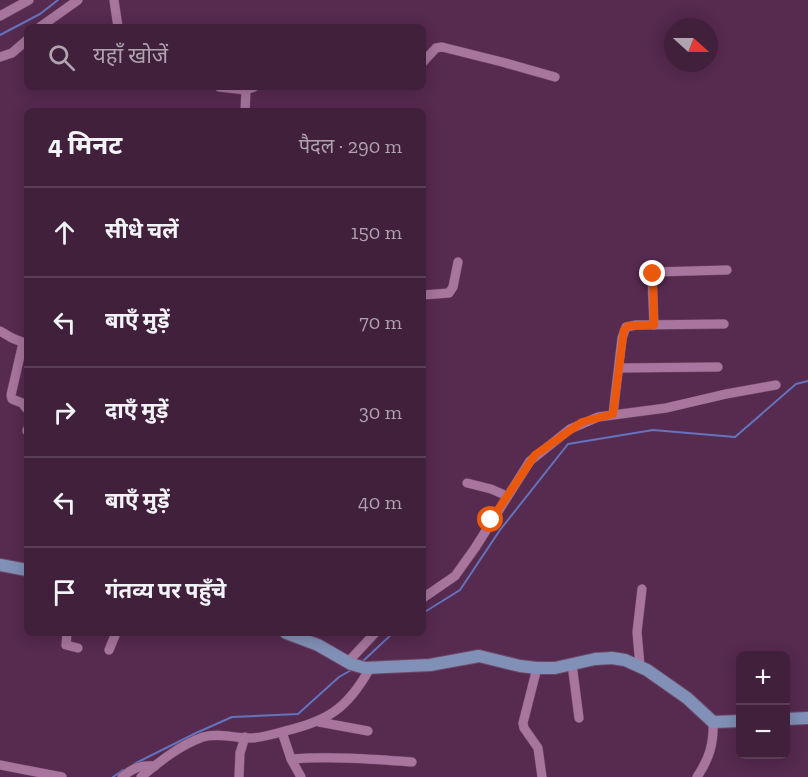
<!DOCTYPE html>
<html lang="hi">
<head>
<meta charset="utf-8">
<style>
	:root { --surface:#41203c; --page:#4c2d47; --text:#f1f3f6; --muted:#aea3af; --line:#5a3e56 }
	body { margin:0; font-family:"Zilla Slab","Noto Sans Devanagari",serif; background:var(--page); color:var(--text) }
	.controls { position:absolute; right:18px; bottom:18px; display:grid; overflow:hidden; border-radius:9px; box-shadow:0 3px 15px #0003 }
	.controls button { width:54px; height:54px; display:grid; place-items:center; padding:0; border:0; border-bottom:2px solid var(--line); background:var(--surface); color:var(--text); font:30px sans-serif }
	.compass { position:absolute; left:664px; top:18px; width:54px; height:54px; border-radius:50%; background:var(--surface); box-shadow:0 3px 15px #0003; rotate:111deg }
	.stop { position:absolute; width:18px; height:18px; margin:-14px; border:4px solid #ea580c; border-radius:50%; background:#fff }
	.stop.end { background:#ea580c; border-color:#fff; box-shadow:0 2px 6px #0008 }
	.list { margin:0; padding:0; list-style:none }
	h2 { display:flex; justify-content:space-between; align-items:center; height:78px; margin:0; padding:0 24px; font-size:26px }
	h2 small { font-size:20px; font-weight:400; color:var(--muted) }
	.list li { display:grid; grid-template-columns:39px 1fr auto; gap:18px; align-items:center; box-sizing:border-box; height:90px; padding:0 24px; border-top:2px solid var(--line) }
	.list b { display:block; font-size:22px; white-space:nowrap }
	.list em { font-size:20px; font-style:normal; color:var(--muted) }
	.icon { flex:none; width:33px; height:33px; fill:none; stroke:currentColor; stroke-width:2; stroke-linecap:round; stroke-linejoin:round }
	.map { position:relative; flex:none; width:808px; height:777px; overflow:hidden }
	.search { position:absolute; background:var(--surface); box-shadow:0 3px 15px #0003; left:24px; top:24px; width:402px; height:66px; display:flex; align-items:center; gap:15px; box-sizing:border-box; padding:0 21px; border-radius:9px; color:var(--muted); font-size:22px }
	.panel { position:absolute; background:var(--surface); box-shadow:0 3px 15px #0003; left:24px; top:108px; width:402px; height:528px; border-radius:9px }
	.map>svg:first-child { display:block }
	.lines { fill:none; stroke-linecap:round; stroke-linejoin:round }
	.stream { stroke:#6473bd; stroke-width:2 }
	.street-casing { stroke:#6e4768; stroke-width:10 }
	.secondary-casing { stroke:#6e4768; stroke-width:14 }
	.street { stroke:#a7759e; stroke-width:9 }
	.secondary { stroke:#8190b6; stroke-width:12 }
	.route { stroke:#ea580c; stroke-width:8 }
</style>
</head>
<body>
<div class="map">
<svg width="808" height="777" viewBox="0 0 808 777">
	<rect width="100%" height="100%" fill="#572a50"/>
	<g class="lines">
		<g class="stream">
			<polyline points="0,35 40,14 58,0"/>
			<polyline points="423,613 460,590 500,530 568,444 653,430 735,437 796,384 808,381"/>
			<polyline points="362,662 393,633"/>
			<polyline points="134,764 196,733 232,717 298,714 339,677 353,669"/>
			<polyline points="113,777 123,770"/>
		</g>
		<defs>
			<g id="street">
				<polyline points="114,0 118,27"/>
				<polyline points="0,16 29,0"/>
				<polyline points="40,27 78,0"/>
				<polyline points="0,57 12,53 27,40"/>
				<polyline points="423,62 436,48 442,47 502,62 555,77"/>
				<polyline points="219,87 246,90 254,87"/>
				<polyline points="245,111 246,90"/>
				<polyline points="423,295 449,293 453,287 458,262"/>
				<polyline points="654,325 652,277 655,272 727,270"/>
				<polyline points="0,331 12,338 27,344"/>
				<polyline points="23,343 11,395 12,399 22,403 27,409"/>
				<polyline points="620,368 718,367"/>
				<polyline points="613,414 622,338 626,327 636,325 724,324"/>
				<polyline points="27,431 27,430"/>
				<polyline points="467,483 491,489 507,496"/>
				<polyline points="423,598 455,576 475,548 530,461 570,429 598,417 666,408 726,394 776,385"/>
				<polyline points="67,633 66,645 78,648"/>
				<polyline points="109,650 116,633"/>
				<polyline points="348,662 375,633"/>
				<polyline points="572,664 579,718"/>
				<polyline points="640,666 637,632 642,589"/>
				<polyline points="537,668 523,723 524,728 538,748 542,777"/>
				<polyline points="319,722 368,731"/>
				<polyline points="282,732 291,759 301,777"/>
				<path d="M291 759C331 756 372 759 412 762"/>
				<polyline points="0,765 62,777"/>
				<path d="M122 777C133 768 140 765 155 766"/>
				<path d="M141 777C159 762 180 745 203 737 220 732 236 739 253 738 264 737 274 734 285 731 328 721 348 708 370 668"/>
				<polyline points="239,777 240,753 245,737"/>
				<path d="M697 777C709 759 714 744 713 722"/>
			</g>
			<g id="secondary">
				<polyline points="0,565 27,570"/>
				<polyline points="286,633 318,645 351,664 365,668 430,665 479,656 520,666 537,668 555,668 595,659 612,658 625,660 647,670 687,698 713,722 740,721"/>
				<polyline points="786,719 808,718"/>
			</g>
		</defs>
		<use href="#street" class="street-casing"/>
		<use href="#secondary" class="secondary-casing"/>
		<use href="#street" class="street"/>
		<use href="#secondary" class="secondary"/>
	</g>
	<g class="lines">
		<polyline class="route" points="491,520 535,455 582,422 613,414 624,330 628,326 654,325 653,274"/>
	</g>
</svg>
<div class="controls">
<button>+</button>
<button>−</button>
</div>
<svg class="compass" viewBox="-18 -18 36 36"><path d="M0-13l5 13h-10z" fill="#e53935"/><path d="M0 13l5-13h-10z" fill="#aea3af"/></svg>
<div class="stop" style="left:491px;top:520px"></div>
<div class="stop end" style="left:653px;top:274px"></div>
<div class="search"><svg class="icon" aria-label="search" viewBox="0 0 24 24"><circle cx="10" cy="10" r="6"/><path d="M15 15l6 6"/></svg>यहाँ खोजें</div>
<section class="panel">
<h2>4 मिनट<small>पैदल · 290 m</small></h2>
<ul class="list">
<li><svg class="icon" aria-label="ahead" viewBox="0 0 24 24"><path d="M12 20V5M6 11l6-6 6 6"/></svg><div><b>सीधे चलें</b></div><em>150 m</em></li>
<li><svg class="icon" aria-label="left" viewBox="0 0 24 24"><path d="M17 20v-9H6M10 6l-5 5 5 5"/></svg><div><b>बाएँ मुड़ें</b></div><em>70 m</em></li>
<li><svg class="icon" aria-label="right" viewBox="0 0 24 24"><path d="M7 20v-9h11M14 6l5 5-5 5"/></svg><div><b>दाएँ मुड़ें</b></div><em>30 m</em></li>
<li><svg class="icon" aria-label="left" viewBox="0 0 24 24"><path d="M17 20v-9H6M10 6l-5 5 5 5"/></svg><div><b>बाएँ मुड़ें</b></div><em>40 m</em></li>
<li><svg class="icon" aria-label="arrive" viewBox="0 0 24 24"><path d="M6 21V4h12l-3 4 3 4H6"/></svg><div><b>गंतव्य पर पहुँचे</b></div></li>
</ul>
</section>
</div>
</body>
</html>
